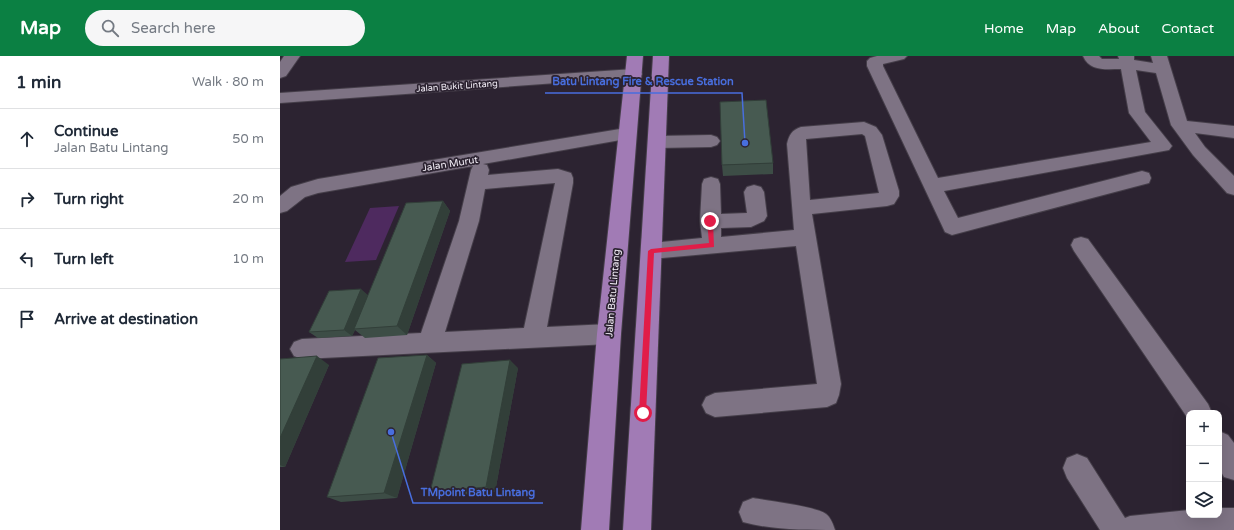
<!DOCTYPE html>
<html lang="en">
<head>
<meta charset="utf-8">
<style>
	:root { --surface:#fff; --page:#f6f6f7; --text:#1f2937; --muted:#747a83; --line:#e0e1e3; --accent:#0b8043 }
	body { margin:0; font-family:"Varela Round",sans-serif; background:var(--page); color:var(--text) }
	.controls { position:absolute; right:12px; bottom:12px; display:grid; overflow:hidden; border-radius:8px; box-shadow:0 4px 16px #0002 }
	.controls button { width:36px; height:36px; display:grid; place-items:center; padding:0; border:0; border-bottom:1px solid var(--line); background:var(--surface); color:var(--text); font:20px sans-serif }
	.stop { position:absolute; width:12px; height:12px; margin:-9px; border:3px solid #e11d48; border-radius:50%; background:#fff }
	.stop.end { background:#e11d48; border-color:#fff; box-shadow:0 1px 4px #0008 }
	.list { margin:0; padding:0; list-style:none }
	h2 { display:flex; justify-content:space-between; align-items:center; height:52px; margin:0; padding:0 16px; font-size:17px }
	h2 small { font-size:13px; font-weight:400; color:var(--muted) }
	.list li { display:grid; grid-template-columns:26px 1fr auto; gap:12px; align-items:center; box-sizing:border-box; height:60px; padding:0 16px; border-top:1px solid var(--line) }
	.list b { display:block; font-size:15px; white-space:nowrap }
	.list p { margin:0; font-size:13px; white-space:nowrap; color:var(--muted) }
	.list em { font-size:13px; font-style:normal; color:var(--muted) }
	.icon { flex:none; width:22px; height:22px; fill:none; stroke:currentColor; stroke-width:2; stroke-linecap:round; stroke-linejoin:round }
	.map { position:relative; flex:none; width:954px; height:474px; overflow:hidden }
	header { display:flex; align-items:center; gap:24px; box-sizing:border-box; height:56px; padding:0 20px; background:var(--accent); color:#fff }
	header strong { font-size:19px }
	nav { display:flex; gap:22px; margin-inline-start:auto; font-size:14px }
	.search { width:280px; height:36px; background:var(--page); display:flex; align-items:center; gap:10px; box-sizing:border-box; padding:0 14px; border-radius:22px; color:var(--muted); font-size:15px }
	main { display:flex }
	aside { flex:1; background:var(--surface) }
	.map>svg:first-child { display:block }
	.green { fill:#4e2a5f }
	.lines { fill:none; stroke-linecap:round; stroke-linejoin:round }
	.minor-casing { stroke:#453e49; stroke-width:2 }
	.major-casing { stroke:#453e49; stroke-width:2 }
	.minor { fill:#7e7384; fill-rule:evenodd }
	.major { fill:#a17bb5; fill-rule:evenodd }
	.wall { fill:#3d4d46 }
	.shaded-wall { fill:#323f39 }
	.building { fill:#475a51; stroke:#323f39 }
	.route { fill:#e11d48 }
	.labels { text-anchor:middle; stroke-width:3.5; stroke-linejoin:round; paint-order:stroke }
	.far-street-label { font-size:9px; fill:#f4eff8; stroke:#2c2331 }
	.street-label { font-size:10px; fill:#f4eff8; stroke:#2c2331 }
	.leader { fill:none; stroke:#486ede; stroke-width:1.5 }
	.callout-dot { fill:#486ede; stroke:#2c2331; stroke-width:1.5 }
	.callout-label { font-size:11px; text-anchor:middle; font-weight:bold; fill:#486ede; stroke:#2c2331; stroke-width:3.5; stroke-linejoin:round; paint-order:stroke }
</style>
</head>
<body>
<header>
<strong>Map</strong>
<div class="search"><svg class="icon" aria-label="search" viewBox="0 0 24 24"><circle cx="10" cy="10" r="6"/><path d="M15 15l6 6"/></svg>Search here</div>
<nav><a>Home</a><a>Map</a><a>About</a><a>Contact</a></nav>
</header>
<main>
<aside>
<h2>1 min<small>Walk · 80 m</small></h2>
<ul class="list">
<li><svg class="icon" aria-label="ahead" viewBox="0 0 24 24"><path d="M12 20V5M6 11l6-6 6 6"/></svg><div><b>Continue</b><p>Jalan Batu Lintang</p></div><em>50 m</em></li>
<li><svg class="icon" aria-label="right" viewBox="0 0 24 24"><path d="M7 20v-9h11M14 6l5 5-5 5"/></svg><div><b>Turn right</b></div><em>20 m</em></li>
<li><svg class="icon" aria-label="left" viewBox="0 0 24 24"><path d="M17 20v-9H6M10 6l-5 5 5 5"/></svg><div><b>Turn left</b></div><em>10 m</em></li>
<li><svg class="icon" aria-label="arrive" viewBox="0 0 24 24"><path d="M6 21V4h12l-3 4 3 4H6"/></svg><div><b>Arrive at destination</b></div></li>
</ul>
</aside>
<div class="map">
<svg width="954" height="474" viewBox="0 0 954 474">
	<rect width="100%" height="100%" fill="#2c2331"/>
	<polygon class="green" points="119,150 96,204 65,206 90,152"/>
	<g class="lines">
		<defs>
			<g id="minor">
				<polygon points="4,0 20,0 6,20 0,22 0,6"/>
				<path d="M597 0H627L624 3 603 8V10L658 122 871 86 849 57 841 13C826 13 810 16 803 0H819L822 3H839L838 0H854V4L873 7 871 0H887L907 65 954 70V82L915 77 925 91 954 120V139L947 137 913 99 891 69 876 17 856 14 865 56 889 86 892 90 889 94 664 135 678 162 862 115 869 117 871 122 869 127 672 179 665 176 587 10V5L590 2Z"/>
				<polygon points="354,13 360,15 362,18 360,21 0,47 0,37"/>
				<path d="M584 66 596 71 602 79 619 135V140L614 148 607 150 532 158 561 328 559 339 556 347 547 351 435 361 426 357 422 349 426 341 435 337 537 328 516 190 371 203 364 201 361 195 364 189 371 187 422 182 420 165 422 128 424 123 431 121 438 123 440 128 441 158 467 157 464 136 467 131 474 129 481 131 484 136 487 160 484 165 471 171 441 172V181L514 174 507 88C509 79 512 74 521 71ZM582 78 585 80 599 137 530 144 526 83Z"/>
				<path d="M346 72 352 74 355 78 352 82 203 108 207 109 209 114 208 119 278 113 291 117 293 122V127L267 271 329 268 337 271 341 278 337 285 329 288 22 303 14 300 10 293 14 286 22 283 141 277 179 165 191 114 193 110 38 137 25 141 7 155 0 157V140L11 131 38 123ZM275 127 244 272 165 276 199 165 205 133Z"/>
				<polygon points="431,79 437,81 440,85 437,89 431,91 377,92 371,90 368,86 371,82 377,80"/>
				<polygon points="801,181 808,183 928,348 932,357 909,357 909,364 794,195 791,189 794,183"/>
				<polygon points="939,375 948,379 954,387 954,424 944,421 939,412"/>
				<polygon points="797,398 807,402 845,462 850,460 909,454 909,459 939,459 939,452 954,452 954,474 820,474 787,422 783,412 787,402"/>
				<path d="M473 442C489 445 535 450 546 458 551 462 553 468 555 474 525 474 492 474 463 466L459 456 463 446Z"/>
			</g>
			<g id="major">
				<polygon points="347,0 363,0 341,278 329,474 301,474 317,278"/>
				<polygon points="373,0 389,0 371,474 343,474"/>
			</g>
		</defs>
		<use href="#minor" class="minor-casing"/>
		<use href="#major" class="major-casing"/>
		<use href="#minor" class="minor"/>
		<use href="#major" class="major"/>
	</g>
	<g class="wall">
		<polygon points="493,107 493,118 443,120 442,109"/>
		<polygon points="163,145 170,155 127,279 85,282 75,274 72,280 38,282 29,276 88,239"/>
		<polygon points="147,299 156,307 117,442 61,446 47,441"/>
		<polygon points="0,303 49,309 5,411 0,411"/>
		<polygon points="238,312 215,436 161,441 150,436"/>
	</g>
	<g class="shaded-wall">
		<polygon points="163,145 170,155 127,279 117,270"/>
		<polygon points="81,233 89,240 74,273 75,274 72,280 64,274"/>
		<polygon points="147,299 156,307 117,442 104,437"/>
		<polygon points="37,300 49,309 5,411 0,409 0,382"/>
		<polygon points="230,304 238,312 215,436 206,431"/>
	</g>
	<g class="building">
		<polygon points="486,44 493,107 442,109 440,46"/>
		<polygon points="163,145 117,270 74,273 126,147"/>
		<polygon points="81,233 64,274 29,276 49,235"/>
		<polygon points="147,299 104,437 47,441 98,302"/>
		<polygon points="37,300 0,382 0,303"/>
		<polygon points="230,304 206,431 150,436 182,308"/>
	</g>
	<polygon class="route" points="430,163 433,165 434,191 374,197 366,357 363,361 359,357 368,195 371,193 429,187 427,165"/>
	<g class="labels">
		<g class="far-street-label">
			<text transform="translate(177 30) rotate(-4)" y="3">Jalan Bukit Lintang</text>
		</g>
		<g class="street-label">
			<text transform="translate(170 107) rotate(-9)" y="4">Jalan Murut</text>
			<text transform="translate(332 237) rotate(-85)" y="4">Jalan Batu Lintang</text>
		</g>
	</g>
	<path class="leader" d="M465 87L462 37H265M111 376L133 447H263"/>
	<g class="callout-dot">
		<circle cx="465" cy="87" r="4"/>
		<circle cx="111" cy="376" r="4"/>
	</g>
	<g class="callout-label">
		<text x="363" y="29">Batu Lintang Fire &amp; Rescue Station</text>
		<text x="198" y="440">TMpoint Batu Lintang</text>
	</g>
</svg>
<div class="controls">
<button>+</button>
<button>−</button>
<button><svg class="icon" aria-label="layers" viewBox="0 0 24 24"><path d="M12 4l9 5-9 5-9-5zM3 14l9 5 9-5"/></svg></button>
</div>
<div class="stop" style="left:363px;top:357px"></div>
<div class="stop end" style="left:430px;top:165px"></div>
</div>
</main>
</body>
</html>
